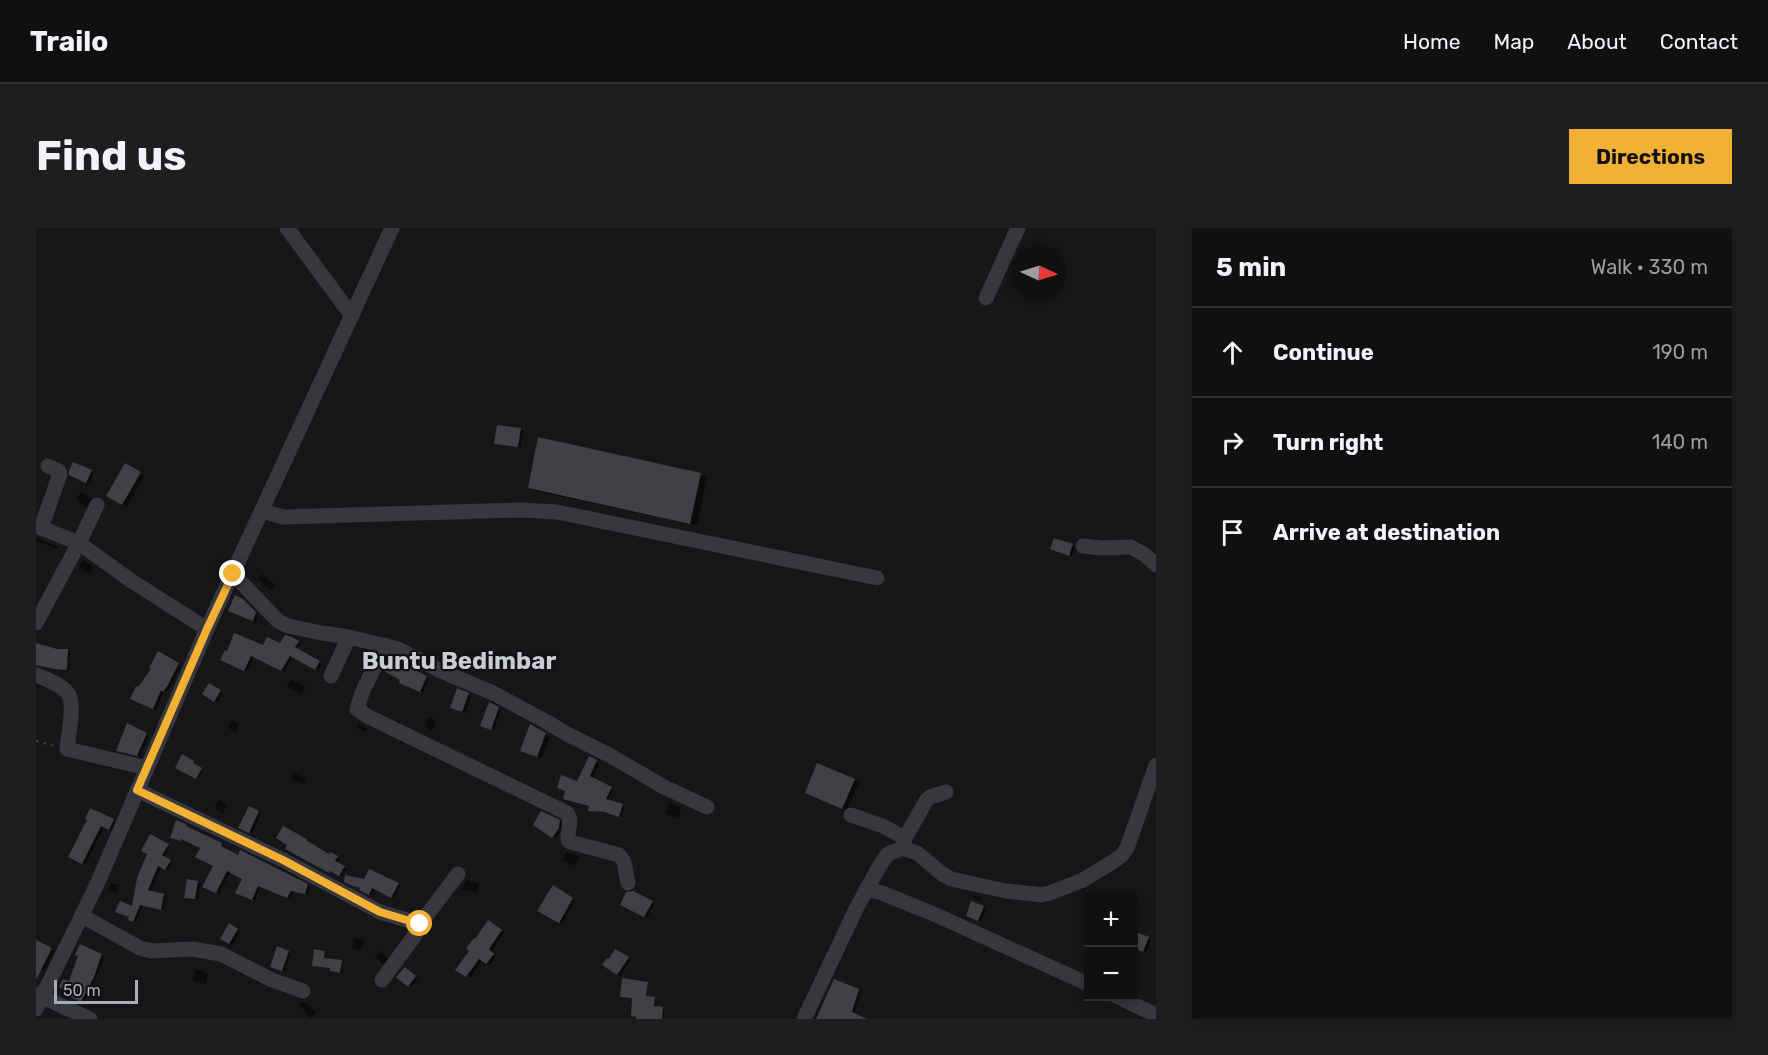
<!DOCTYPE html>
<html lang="en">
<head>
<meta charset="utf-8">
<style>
	:root { --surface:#101012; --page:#1e1e20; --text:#f1f3f6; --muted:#9c9d9f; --line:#303032; --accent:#f2b134 }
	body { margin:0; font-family:Rubik,sans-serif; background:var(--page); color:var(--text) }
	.controls { position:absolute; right:18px; bottom:18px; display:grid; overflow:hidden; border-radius:0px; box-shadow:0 3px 9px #0003 }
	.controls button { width:54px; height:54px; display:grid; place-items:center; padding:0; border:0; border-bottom:2px solid var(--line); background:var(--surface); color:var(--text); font:30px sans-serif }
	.compass { position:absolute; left:976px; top:18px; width:54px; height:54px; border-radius:50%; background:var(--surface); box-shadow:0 3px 9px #0003; rotate:94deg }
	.scale { position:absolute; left:18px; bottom:15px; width:84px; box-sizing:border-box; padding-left:6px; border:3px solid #a8adb8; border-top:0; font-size:16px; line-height:21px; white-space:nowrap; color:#a8adb8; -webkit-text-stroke:4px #111113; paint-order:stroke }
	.stop { position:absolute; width:18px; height:18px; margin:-14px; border:4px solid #f2b134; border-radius:50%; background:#fff }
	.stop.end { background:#f2b134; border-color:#fff; box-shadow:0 2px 6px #0008 }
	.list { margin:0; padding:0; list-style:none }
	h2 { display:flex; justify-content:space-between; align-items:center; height:78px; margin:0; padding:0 24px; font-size:26px }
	h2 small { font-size:20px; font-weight:400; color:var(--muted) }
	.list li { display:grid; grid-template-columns:39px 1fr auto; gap:18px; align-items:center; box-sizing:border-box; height:90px; padding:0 24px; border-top:2px solid var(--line) }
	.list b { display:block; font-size:22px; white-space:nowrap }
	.list em { font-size:20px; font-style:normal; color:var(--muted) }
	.icon { flex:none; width:33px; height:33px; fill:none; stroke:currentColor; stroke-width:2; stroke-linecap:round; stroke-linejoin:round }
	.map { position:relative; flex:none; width:1120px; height:791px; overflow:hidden; border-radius:0px }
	header { display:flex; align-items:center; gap:36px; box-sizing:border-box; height:84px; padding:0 30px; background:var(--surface); border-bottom:2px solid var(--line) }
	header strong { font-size:28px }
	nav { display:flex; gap:33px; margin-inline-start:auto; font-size:21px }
	.intro { display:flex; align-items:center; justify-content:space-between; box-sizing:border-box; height:144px; padding:0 36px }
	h1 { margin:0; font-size:42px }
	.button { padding:15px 27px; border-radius:0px; background:var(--accent); color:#111; font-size:21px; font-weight:700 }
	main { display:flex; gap:36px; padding:0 36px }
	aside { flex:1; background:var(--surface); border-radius:0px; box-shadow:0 3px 9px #0003 }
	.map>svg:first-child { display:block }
	.shadow { fill:#0007 }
	.building { fill:#404145 }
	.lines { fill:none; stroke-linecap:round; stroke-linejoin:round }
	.path { stroke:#3d3f44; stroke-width:2; stroke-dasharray:3 4.5; stroke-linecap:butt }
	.minor { stroke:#37383d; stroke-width:15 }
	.route { stroke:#f2b134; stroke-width:8 }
	.labels { text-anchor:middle; stroke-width:4.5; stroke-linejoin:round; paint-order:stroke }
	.quarter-label { font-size:24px; font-weight:bold; fill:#c9ccd4; stroke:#111113 }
</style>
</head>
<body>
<header>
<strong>Trailo</strong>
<nav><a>Home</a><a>Map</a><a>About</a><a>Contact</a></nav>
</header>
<div class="intro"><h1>Find us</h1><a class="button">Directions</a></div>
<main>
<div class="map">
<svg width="1120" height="791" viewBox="0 0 1120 791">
	<rect width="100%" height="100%" fill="#161618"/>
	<g class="shadow">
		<polygon points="484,201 487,203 485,219 460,215"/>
		<polygon points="504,211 665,247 671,250 661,298 500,263 493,259"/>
		<polygon points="38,236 58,245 53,255 35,246"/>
		<polygon points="89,237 108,248 91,279 72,268"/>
		<polygon points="46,264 57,272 52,281 40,271"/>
		<polygon points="1,310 19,318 22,319 21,321 3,314 0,312"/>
		<polygon points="1037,317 1039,319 1036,328 1019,322"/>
		<polygon points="47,332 58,339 53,346 43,339"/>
		<polygon points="226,346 239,357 235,362 222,351"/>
		<polygon points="210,374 222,387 220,394 197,384"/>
		<polygon points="255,410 265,415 261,422 286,435 282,442 257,428 249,443 219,428 211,443 186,431 227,419 245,417"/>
		<polygon points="0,417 34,424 33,443 22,442 0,435"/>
		<polygon points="122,426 145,438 134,459 130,464 128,463 120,482 96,471 117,441"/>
		<polygon points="381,443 393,451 387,464 365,454"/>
		<polygon points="255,452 270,459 266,466 251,459"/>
		<polygon points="173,457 187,465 182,474 168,466"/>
		<polygon points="422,462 435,468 429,485 418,481"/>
		<polygon points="453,476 465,482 458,502 448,499"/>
		<polygon points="393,489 401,494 396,503 388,498"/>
		<polygon points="195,492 203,496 200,504 192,500"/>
		<polygon points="323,496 331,501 330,504 321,500"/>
		<polygon points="91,497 113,508 104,528 85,523"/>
		<polygon points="495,498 514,509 506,530 491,525"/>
		<polygon points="146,528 159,535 158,538 167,542 163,551 141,540"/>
		<polygon points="553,530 563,535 556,551 577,562 572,573 588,578 586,589 572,585 556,583 542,555"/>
		<polygon points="257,545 270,550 267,556 255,551"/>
		<polygon points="818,552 823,555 811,582 775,567"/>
		<polygon points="183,572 191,576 187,585 179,580"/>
		<polygon points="633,574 645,580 642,590 630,586"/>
		<polygon points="214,580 225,586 216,605 204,599"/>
		<polygon points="55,582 80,594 76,603 68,599 50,636 34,628 52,592"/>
		<polygon points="506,585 526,595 526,601 520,610 499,596"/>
		<polygon points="247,600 273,613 272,615 294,628 295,626 304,631 301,635 310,641 306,648 298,644 296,645 251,620 253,616"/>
		<polygon points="114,608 134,618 128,630 136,635 132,642 125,638 115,664 130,669 127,682 107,677 100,694 97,693 97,681 113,626"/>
		<polygon points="136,609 185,617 188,618 187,620 202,629 205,624 274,659 272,666 258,663 254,670 225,658 219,672 201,664 208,650 195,643 183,665 168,658 179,638 165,620 148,611 147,613"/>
		<polygon points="531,624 544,629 538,638 526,631"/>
		<polygon points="333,643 364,658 358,670 339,660 336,667 325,661"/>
		<polygon points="431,652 443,656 441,665 425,661"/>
		<polygon points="162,654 165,656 162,672 152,670"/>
		<polygon points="75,655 83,657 81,664 73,662"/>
		<polygon points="517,659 539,673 526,695 504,682"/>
		<polygon points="597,665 618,676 611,690 586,676"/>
		<polygon points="933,667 945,669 944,673 933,668"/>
		<polygon points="936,675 950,681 945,694 934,689"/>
		<polygon points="452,694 468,704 455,724 460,728 454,737 446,732 434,750 421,741"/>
		<polygon points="193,697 204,704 197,717 186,711"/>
		<polygon points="1100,706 1115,712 1110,724 1098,719 1098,713"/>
		<polygon points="319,710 328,712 325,722 316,720"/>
		<polygon points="2,715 18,723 8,743 0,738 0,720"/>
		<polygon points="45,718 68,729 60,751 48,774 35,767 37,764 34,756 44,727"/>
		<polygon points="279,723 290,725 289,731 307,735 306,745 295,743 296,740"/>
		<polygon points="344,723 353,731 348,737 339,729"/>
		<polygon points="580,723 594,732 584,748 569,737 573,733"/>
		<polygon points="252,724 255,725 249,743 239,740"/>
		<polygon points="159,741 172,745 170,756 157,752"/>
		<polygon points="372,742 382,751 375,759 373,758"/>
		<polygon points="611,756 612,757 611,769 620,771 619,780 628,781 627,791 602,791"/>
		<polygon points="822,763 825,764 817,791 782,791"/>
		<polygon points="265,774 272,776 280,785 275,790 272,788 263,776"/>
	</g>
	<g class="building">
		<polygon points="461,197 485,200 482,219 458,216"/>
		<polygon points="502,209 665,245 654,296 492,260"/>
		<polygon points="37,234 56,242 50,255 33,247 33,243"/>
		<polygon points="89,235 105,244 86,277 70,268"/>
		<polygon points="1018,310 1037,316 1033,328 1014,321"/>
		<polygon points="199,367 207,371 220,384 217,393 192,383"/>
		<polygon points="198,405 227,417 231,409 244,415 249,407 256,409 263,413 259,419 284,433 279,442 254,428 245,443 215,428 208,443 184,432 189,422 191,423"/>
		<polygon points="0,415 21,421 32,421 31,442 18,441 0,437"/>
		<polygon points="122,423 143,435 132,457 127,464 125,462 117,481 94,471 100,458 102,459 115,441 113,440"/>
		<polygon points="354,429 391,448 384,464 363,455 364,452 348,443"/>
		<polygon points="173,455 185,462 178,474 166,466"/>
		<polygon points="421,460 433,465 426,484 414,480"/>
		<polygon points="453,474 463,479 455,502 444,498"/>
		<polygon points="91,495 111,505 101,528 80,523"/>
		<polygon points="494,496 510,505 501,529 484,523"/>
		<polygon points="146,526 158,533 157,535 166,540 160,551 139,540"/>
		<polygon points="553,528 561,532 554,548 576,559 570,571 587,576 583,589 568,584 552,583 553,578 527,571 529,563 521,560 525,547 541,553"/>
		<polygon points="781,535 819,551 806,581 769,565"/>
		<polygon points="213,578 223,583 213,605 202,600"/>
		<polygon points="54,580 78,591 73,602 65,598 46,636 32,629 51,592 49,591"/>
		<polygon points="505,583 524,592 523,600 516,610 497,597"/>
		<polygon points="140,592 150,596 150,598 186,615 185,618 202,627 204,622 272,656 269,666 255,663 251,670 222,658 216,672 199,665 206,651 191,643 180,665 166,659 177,638 159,629 164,620 145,611 145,613 134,610"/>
		<polygon points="247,598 271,611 270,612 293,626 294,624 302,628 299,633 309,638 303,648 294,643 293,645 249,621 251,617 240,610"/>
		<polygon points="114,606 133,616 126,627 135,632 129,642 122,638 112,662 128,666 125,682 104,677 97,694 92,692 93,689 79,684 84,673 96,678 101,650 111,626 105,623"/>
		<polygon points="333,641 363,655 355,670 336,660 333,667 323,662 324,660 317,658 308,654 309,647 328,651"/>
		<polygon points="151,651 162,653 159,671 148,670"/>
		<polygon points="517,657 537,670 523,695 501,683"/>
		<polygon points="597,663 617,673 608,689 584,677 590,664"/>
		<polygon points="935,673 948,678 942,693 930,688"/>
		<polygon points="452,692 466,702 453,721 458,726 450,736 443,731 430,749 419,742 433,723 430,720 438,710 439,711"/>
		<polygon points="193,695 202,701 193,716 184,711"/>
		<polygon points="1100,704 1113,709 1107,724 1098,720 1098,709"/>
		<polygon points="0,712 16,720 0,752"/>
		<polygon points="44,716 66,726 58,749 45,774 33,768 35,764 23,759 27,751 33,753 42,728 39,727"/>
		<polygon points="241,718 253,723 246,743 234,739"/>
		<polygon points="278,721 289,723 288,730 306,732 304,745 294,743 294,740 276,738"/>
		<polygon points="579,721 593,729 581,747 566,737 571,730 573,731"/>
		<polygon points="369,739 380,748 372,759 360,749"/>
		<polygon points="586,750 612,754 610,768 619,769 618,778 627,779 626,791 600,791 600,789 595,788 596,770 584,769"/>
		<polygon points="798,751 823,761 816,784 831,791 780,791"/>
	</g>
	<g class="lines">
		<polyline class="path" points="0,513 19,518"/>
		<g class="minor">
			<polyline points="251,0 316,88"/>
			<polyline points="950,70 982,0"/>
			<polyline points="226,283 247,289 486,282 521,284 841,350"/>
			<polyline points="0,298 43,315 94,352 171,401"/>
			<polyline points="5,300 24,246 23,243 12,238"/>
			<polyline points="1047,318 1065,320 1095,319 1109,327 1120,337"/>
			<polyline points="197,346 242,393 252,398 286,405 313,409 362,421 403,442 457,465 511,494 529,505 573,527 628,559 671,579"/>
			<polyline points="0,395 43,315 61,277"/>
			<path d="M349 417 326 465 321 481 331 488 531 585C537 593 531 602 532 612L534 614 583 627 588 634 592 655"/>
			<path d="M0 447C10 451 27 457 33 467 39 479 32 507 31 521L111 540"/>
			<polyline points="295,448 313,409"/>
			<polyline points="101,562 247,632 344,684 384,696 422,646"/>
			<polyline points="815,587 847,598 869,610"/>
			<polyline points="867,620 869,610 890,573 894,569 910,564"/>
			<polyline points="830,661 846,665 900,687 1052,756"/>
			<polyline points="46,688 104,720 116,723 156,721 185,726 236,752 267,763"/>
			<polyline points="346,752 379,707 384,696"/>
			<polyline points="0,766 54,791"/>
			<polyline points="1080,768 1120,787"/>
			<polyline points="0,781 62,654 171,401 356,0"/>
			<polyline points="768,791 820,681 844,637 852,626 867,620 881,625 905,645 915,651 970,663 1006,667 1014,665 1047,652 1078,633 1086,627 1091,620 1120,537"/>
		</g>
	</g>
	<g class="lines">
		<polyline class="route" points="197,346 171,401 101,562 247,632 344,684 384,696"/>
	</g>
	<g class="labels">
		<g class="quarter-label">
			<text x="423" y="441">Buntu Bedimbar</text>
		</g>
	</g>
</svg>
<div class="controls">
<button>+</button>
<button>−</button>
</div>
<svg class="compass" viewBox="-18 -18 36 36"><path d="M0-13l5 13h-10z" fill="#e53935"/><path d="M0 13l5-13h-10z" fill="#9c9d9f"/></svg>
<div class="scale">50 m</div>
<div class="stop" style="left:384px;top:696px"></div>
<div class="stop end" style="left:197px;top:346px"></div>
</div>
<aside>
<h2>5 min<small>Walk · 330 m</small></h2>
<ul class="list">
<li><svg class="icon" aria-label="ahead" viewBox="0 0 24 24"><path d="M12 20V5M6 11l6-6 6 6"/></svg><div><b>Continue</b></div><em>190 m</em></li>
<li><svg class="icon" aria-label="right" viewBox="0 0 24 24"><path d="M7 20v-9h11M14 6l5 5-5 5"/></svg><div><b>Turn right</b></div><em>140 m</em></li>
<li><svg class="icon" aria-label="arrive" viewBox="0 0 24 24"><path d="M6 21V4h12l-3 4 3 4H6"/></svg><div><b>Arrive at destination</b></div></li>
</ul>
</aside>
</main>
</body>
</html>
